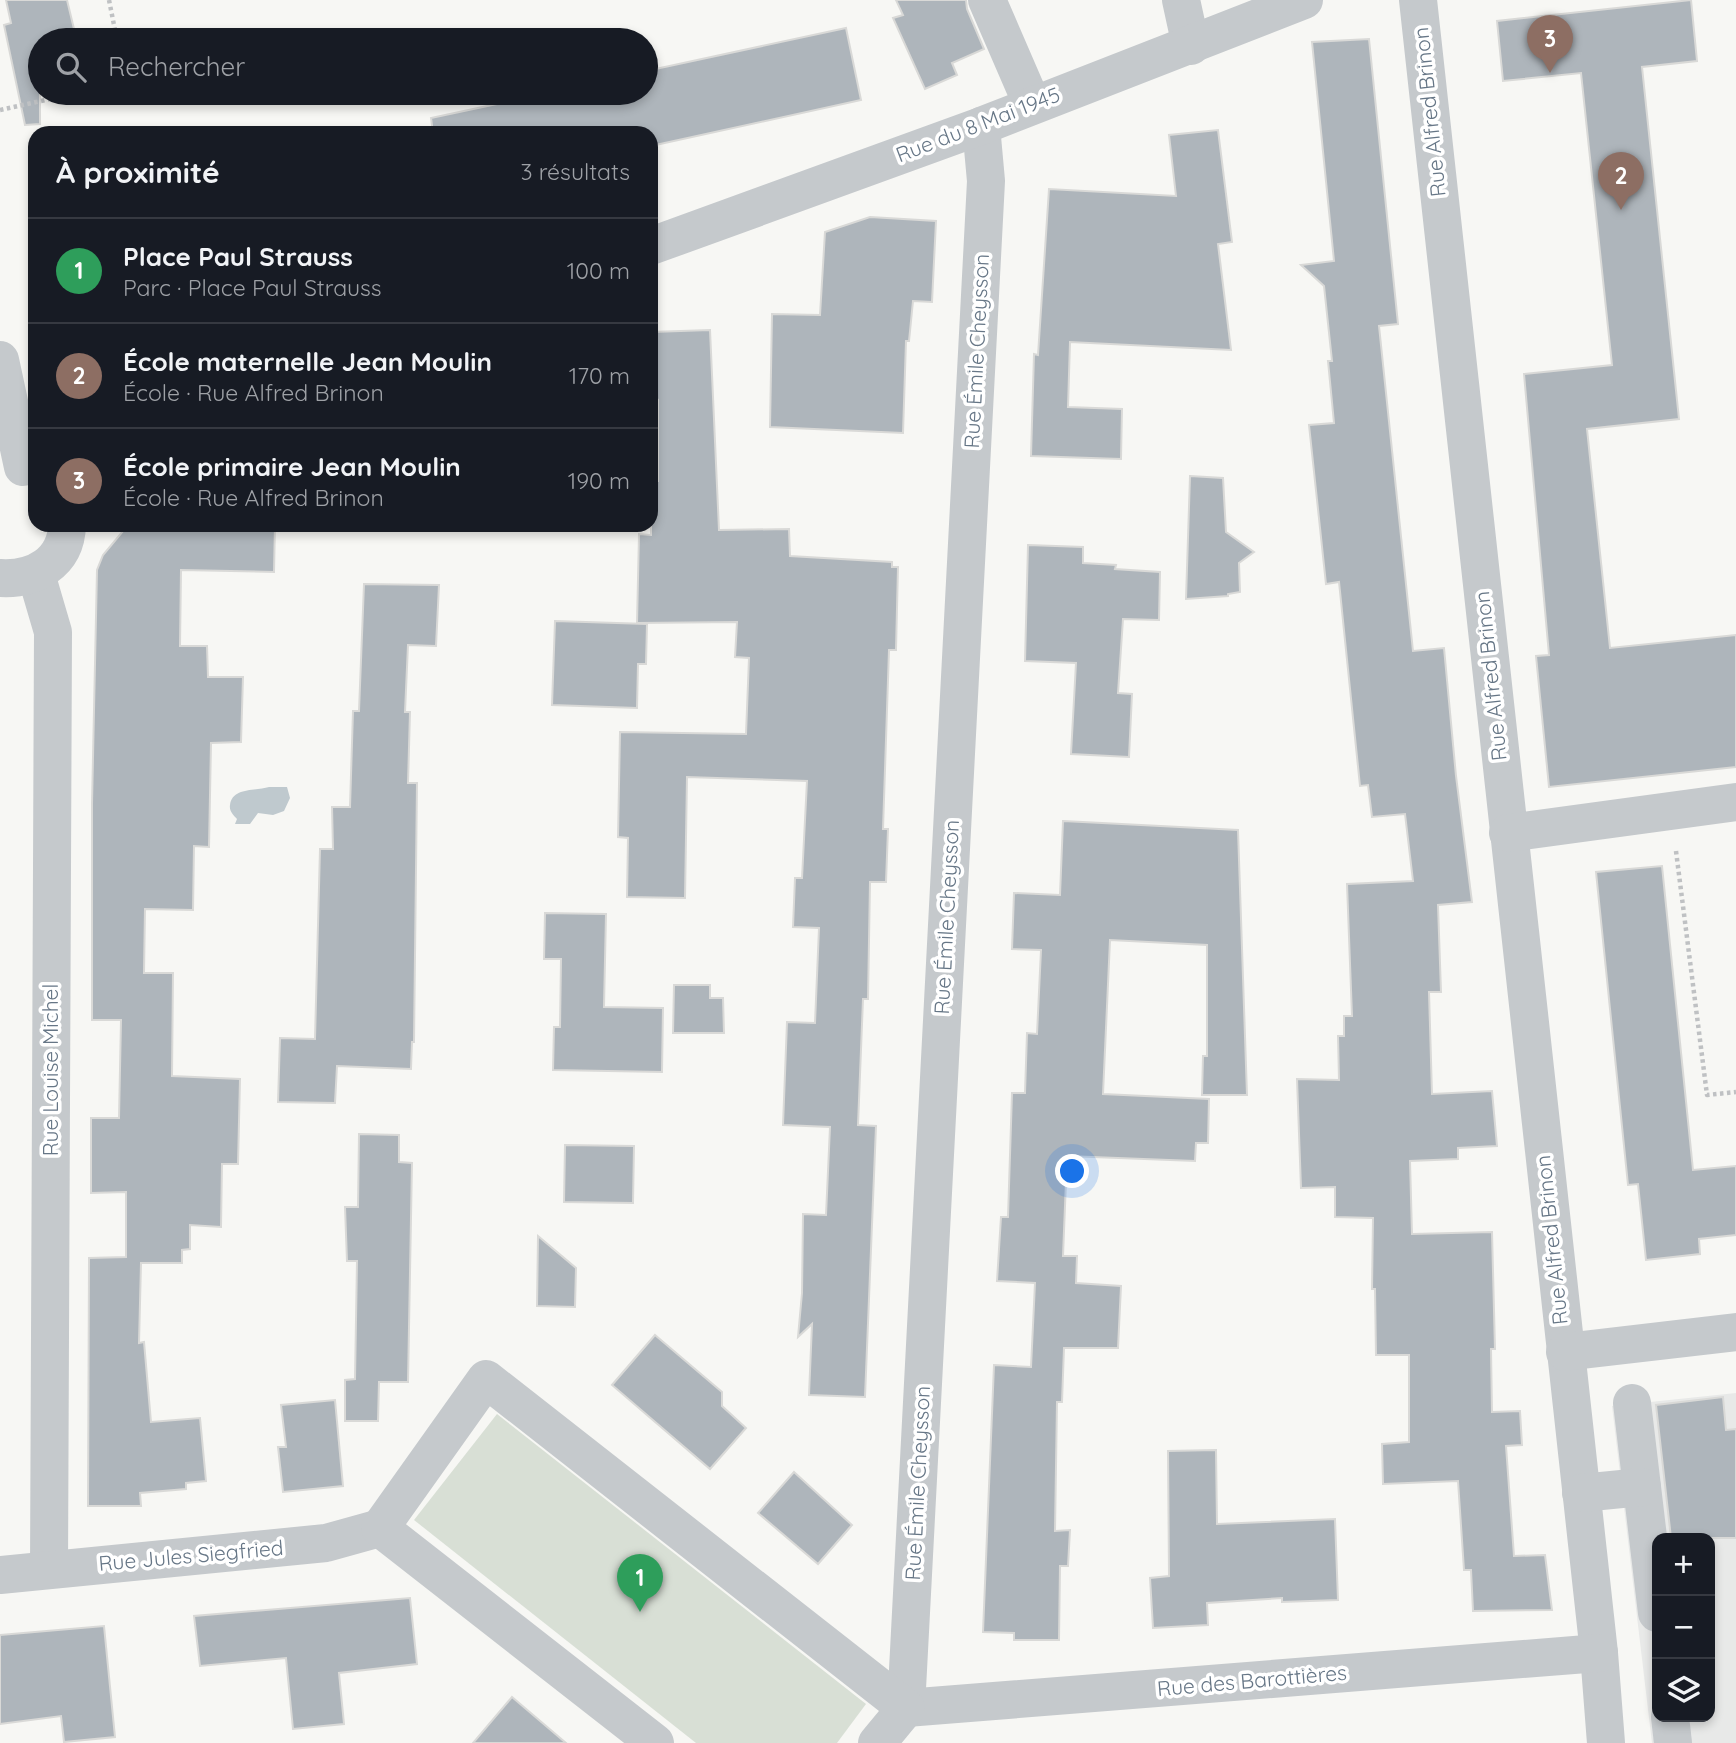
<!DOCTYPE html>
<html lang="fr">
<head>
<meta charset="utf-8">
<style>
	:root { --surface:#171b24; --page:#242831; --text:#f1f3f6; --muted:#9ea1a6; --line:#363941; --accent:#e55b27 }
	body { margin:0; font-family:Quicksand,sans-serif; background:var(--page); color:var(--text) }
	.controls { position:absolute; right:21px; bottom:21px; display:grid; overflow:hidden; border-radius:14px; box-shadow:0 4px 10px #0003 }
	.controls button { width:63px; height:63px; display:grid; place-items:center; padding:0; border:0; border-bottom:2px solid var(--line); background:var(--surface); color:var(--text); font:35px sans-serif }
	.you { position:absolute; left:1073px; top:1172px; width:24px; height:24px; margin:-18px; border:5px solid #fff; border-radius:50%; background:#1a73e8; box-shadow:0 0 0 10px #1a73e833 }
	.badge { display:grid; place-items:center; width:46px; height:46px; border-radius:50%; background:var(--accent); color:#fff; font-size:23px; font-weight:700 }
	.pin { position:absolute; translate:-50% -58px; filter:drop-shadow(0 2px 4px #0008) }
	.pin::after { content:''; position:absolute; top:37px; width:24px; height:21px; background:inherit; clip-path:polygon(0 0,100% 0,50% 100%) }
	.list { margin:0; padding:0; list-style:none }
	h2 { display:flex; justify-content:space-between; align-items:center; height:91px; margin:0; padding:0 28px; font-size:30px }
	h2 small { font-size:23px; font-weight:400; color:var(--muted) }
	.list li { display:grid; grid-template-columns:46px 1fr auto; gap:21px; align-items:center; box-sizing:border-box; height:105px; padding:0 28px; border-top:2px solid var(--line) }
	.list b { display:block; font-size:26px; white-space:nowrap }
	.list p { margin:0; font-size:23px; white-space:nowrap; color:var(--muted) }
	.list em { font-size:23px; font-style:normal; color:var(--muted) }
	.icon { flex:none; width:38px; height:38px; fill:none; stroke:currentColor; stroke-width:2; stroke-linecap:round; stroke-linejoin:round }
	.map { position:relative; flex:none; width:1736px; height:1743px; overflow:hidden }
	.search { position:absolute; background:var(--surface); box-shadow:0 4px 10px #0003; left:28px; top:28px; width:630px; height:77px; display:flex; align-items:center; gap:18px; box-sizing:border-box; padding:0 24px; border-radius:38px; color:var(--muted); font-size:26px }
	.panel { position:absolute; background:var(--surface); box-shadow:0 4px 10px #0003; left:28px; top:126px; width:630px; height:406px; border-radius:21px }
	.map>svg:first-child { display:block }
	.built { fill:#e8e9e8; fill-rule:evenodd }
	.green { fill:#d8dfd5 }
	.water { fill:#bfc9ce }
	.building { fill:#aeb5bb; stroke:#d9d9d7; stroke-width:2 }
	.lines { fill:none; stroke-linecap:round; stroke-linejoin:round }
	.path { stroke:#bfc1c3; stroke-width:4.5; stroke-dasharray:3.5 3.5; stroke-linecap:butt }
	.minor { stroke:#c5c9cc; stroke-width:38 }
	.labels { text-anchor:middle; stroke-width:7; stroke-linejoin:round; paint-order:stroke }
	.street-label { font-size:21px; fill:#667686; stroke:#fff }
</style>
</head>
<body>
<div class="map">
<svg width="1736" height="1743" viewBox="0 0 1736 1743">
	<rect width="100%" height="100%" fill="#f7f7f4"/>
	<path class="built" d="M1736 1393V1743H1652L1612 1406ZM1657 1538H1710V1717H1657Z"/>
	<polygon class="green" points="497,1414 866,1704 837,1743 696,1743 414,1520"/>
	<path class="water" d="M269 787H287L290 798 284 811 273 815 258 813 250 824H235L237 819C233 815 229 811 230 805 232 787 256 791 269 787Z"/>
	<g class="building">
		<polygon points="6,0 67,0 74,29 66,31 68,40 40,40 40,124 25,125 4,25 11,23"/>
		<polygon points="896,0 966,0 967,9 984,49 952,63 957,75 925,89 893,18 903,15"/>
		<polygon points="1691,0 1697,61 1642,67 1679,419 1587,429 1610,648 1736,635 1736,767 1549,787 1536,656 1549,655 1524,374 1612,365 1581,73 1503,81 1497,21"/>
		<polygon points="846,28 861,100 651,146 651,133 433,133 431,118 548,93 646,93 646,71"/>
		<polygon points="1369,39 1398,324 1379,326 1413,651 1444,648 1456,776 1472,902 1438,905 1441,992 1429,992 1432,1094 1492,1091 1497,1146 1458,1148 1458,1159 1410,1161 1412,1234 1492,1232 1495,1349 1491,1349 1492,1412 1520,1411 1522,1445 1506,1446 1514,1556 1545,1555 1552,1610 1473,1611 1471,1570 1464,1570 1458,1481 1383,1484 1382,1444 1409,1442 1409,1355 1376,1355 1375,1289 1372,1289 1373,1218 1335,1217 1335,1187 1301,1188 1297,1079 1339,1080 1338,1036 1344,1036 1344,1016 1352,1016 1347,884 1413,881 1405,814 1372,817 1368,785 1360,786 1339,582 1326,584 1309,425 1334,423 1328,361 1332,361 1324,286 1301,265 1334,261 1312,42"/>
		<polygon points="1218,130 1232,242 1218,244 1231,350 1070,342 1068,407 1122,409 1121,459 1031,456 1034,354 1038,355 1049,189 1176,196 1169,135"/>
		<polygon points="870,217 936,221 932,302 913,301 909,341 906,341 903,433 770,427 772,314 820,315 825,232"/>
		<polygon points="710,330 719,530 789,529 790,556 892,562 892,567 898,567 896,650 889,650 883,829 888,829 886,882 870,882 868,999 863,999 858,1125 876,1126 865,1397 809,1395 812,1324 798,1337 802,1293 803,1214 826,1215 830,1127 783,1125 787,1022 815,1023 819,928 793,927 795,878 802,878 807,781 687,777 685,898 627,897 628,838 618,837 620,732 746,734 749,658 735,657 737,622 637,623 639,534 651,535 651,481 658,481 658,400 651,401 651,332"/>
		<polygon points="1190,476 1223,478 1226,532 1254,552 1239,563 1240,592 1228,594 1228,596 1186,599"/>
		<polygon points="128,525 275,525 274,572 181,570 180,646 207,646 208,677 243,677 241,742 211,743 209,847 194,846 193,910 145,909 144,973 173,973 172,1076 240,1079 238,1164 222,1164 221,1227 190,1225 190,1249 182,1250 182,1263 141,1263 139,1343 144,1342 151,1422 200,1418 206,1481 186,1483 186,1489 140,1493 141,1506 88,1506 89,1258 126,1257 126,1192 91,1193 91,1118 119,1118 121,1020 92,1020 92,804 97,570 103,555"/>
		<polygon points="1028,545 1083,547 1083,563 1116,565 1115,569 1160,572 1159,620 1123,619 1118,693 1132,694 1129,757 1071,754 1076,663 1025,661"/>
		<polygon points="364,584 439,585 436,646 408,645 405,712 410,712 408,783 417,783 414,1042 412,1042 411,1069 337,1066 335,1103 278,1102 280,1038 315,1039 320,849 333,849 332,807 350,807 353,711 359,711"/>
		<polygon points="555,621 647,624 646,664 638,664 637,708 552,705"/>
		<polygon points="1063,821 1238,830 1247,1095 1202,1095 1203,1056 1207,1056 1207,945 1110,940 1103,1094 1209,1099 1208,1143 1196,1143 1195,1161 1067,1156 1063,1256 1077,1256 1076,1283 1121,1286 1118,1348 1064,1348 1062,1402 1057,1402 1055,1531 1070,1530 1068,1566 1060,1566 1059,1640 1014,1640 1014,1633 983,1632 994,1365 1031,1367 1035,1283 997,1281 1001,1217 1008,1217 1012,1093 1025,1093 1027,1033 1037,1034 1041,950 1012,949 1014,893 1060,895"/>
		<polygon points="1662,866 1693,1170 1736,1166 1736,1235 1699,1239 1700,1254 1646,1260 1638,1184 1628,1185 1596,872"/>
		<polygon points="545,913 606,914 604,1007 663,1008 662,1072 553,1070 554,1027 560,1027 561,959 544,959"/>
		<polygon points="674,985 710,985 710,998 723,998 724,1033 673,1033"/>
		<polygon points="359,1134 399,1135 399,1162 412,1163 408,1382 379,1382 378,1421 345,1421 345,1380 355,1379 357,1261 347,1261 345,1207 358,1207"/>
		<polygon points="565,1145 634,1146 633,1203 564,1202"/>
		<polygon points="538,1236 576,1268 575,1307 537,1306"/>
		<polygon points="655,1335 722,1392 722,1406 746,1428 710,1469 612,1385"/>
		<polygon points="1723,1397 1726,1430 1736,1429 1736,1538 1671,1538 1656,1405"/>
		<polygon points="335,1400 343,1486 283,1492 278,1447 286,1447 281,1405"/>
		<polygon points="1216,1450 1217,1524 1335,1519 1338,1600 1282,1602 1282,1598 1207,1603 1208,1625 1153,1628 1150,1578 1169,1576 1168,1451"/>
		<polygon points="794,1472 852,1525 818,1564 758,1513"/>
		<polygon points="410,1598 417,1664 339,1673 344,1724 293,1729 286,1658 200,1666 194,1616"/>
		<polygon points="104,1626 115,1737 64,1742 61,1716 0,1724 0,1635"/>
		<polygon points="512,1697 566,1743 473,1743"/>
	</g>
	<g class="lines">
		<g class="path">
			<polyline points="109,0 117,40"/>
			<polyline points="0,110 77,93"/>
			<polyline points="1676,851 1707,1095 1736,1092"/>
		</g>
		<g class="minor">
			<polyline points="987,0 1032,104"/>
			<polyline points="1181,0 1191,46"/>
			<polyline points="1418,0 1599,1653 1606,1743"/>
			<polyline points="981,126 986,181 906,1708 1599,1653"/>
			<polyline points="651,246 981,126 1304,0"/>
			<polyline points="0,360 23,467"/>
			<polyline points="36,574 53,632 49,1570"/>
			<path d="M0 578C34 580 66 563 67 525"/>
			<polyline points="1508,833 1736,802"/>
			<polyline points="1565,1352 1736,1332"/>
			<polyline points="1632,1403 1657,1613"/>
			<polyline points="1581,1493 1642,1487"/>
			<polyline points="0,1575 326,1543 380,1528"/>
			<polyline points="1670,1717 1673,1743"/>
			<polyline points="655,1743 380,1528 486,1379 906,1708 877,1743"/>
		</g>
	</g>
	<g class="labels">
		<g class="street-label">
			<text transform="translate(1430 112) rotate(-96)" y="7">Rue Alfred Brinon</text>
			<text transform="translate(978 125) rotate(-21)" y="7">Rue du 8 Mai 1945</text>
			<text transform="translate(977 351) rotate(-87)" y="7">Rue Émile Cheysson</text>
			<text transform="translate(1491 676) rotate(-96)" y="7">Rue Alfred Brinon</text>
			<text transform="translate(947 917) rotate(-87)" y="7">Rue Émile Cheysson</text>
			<text transform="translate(51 1070) rotate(-90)" y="7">Rue Louise Michel</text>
			<text transform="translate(1552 1240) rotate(-96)" y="7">Rue Alfred Brinon</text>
			<text transform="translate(918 1483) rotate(-87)" y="7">Rue Émile Cheysson</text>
			<text transform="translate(191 1556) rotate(-5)" y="7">Rue Jules Siegfried</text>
			<text transform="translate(1252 1681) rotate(-5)" y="7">Rue des Barottières</text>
		</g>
	</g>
</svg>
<div class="controls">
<button>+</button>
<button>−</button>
<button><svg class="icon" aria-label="layers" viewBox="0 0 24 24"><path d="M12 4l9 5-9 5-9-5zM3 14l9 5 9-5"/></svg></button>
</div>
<div class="you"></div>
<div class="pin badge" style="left:640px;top:1612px;background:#2e9e5b">1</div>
<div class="pin badge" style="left:1621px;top:210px;background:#8d6e63">2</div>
<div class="pin badge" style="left:1550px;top:73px;background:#8d6e63">3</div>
<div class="search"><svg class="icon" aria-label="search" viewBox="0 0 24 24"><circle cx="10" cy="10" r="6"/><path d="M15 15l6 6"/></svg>Rechercher</div>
<section class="panel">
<h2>À proximité<small>3 résultats</small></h2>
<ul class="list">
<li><span class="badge" style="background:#2e9e5b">1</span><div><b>Place Paul Strauss</b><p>Parc · Place Paul Strauss</p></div><em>100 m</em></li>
<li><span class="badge" style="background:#8d6e63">2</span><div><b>École maternelle Jean Moulin</b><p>École · Rue Alfred Brinon</p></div><em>170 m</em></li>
<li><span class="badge" style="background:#8d6e63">3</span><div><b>École primaire Jean Moulin</b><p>École · Rue Alfred Brinon</p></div><em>190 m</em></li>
</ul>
</section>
</div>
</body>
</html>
